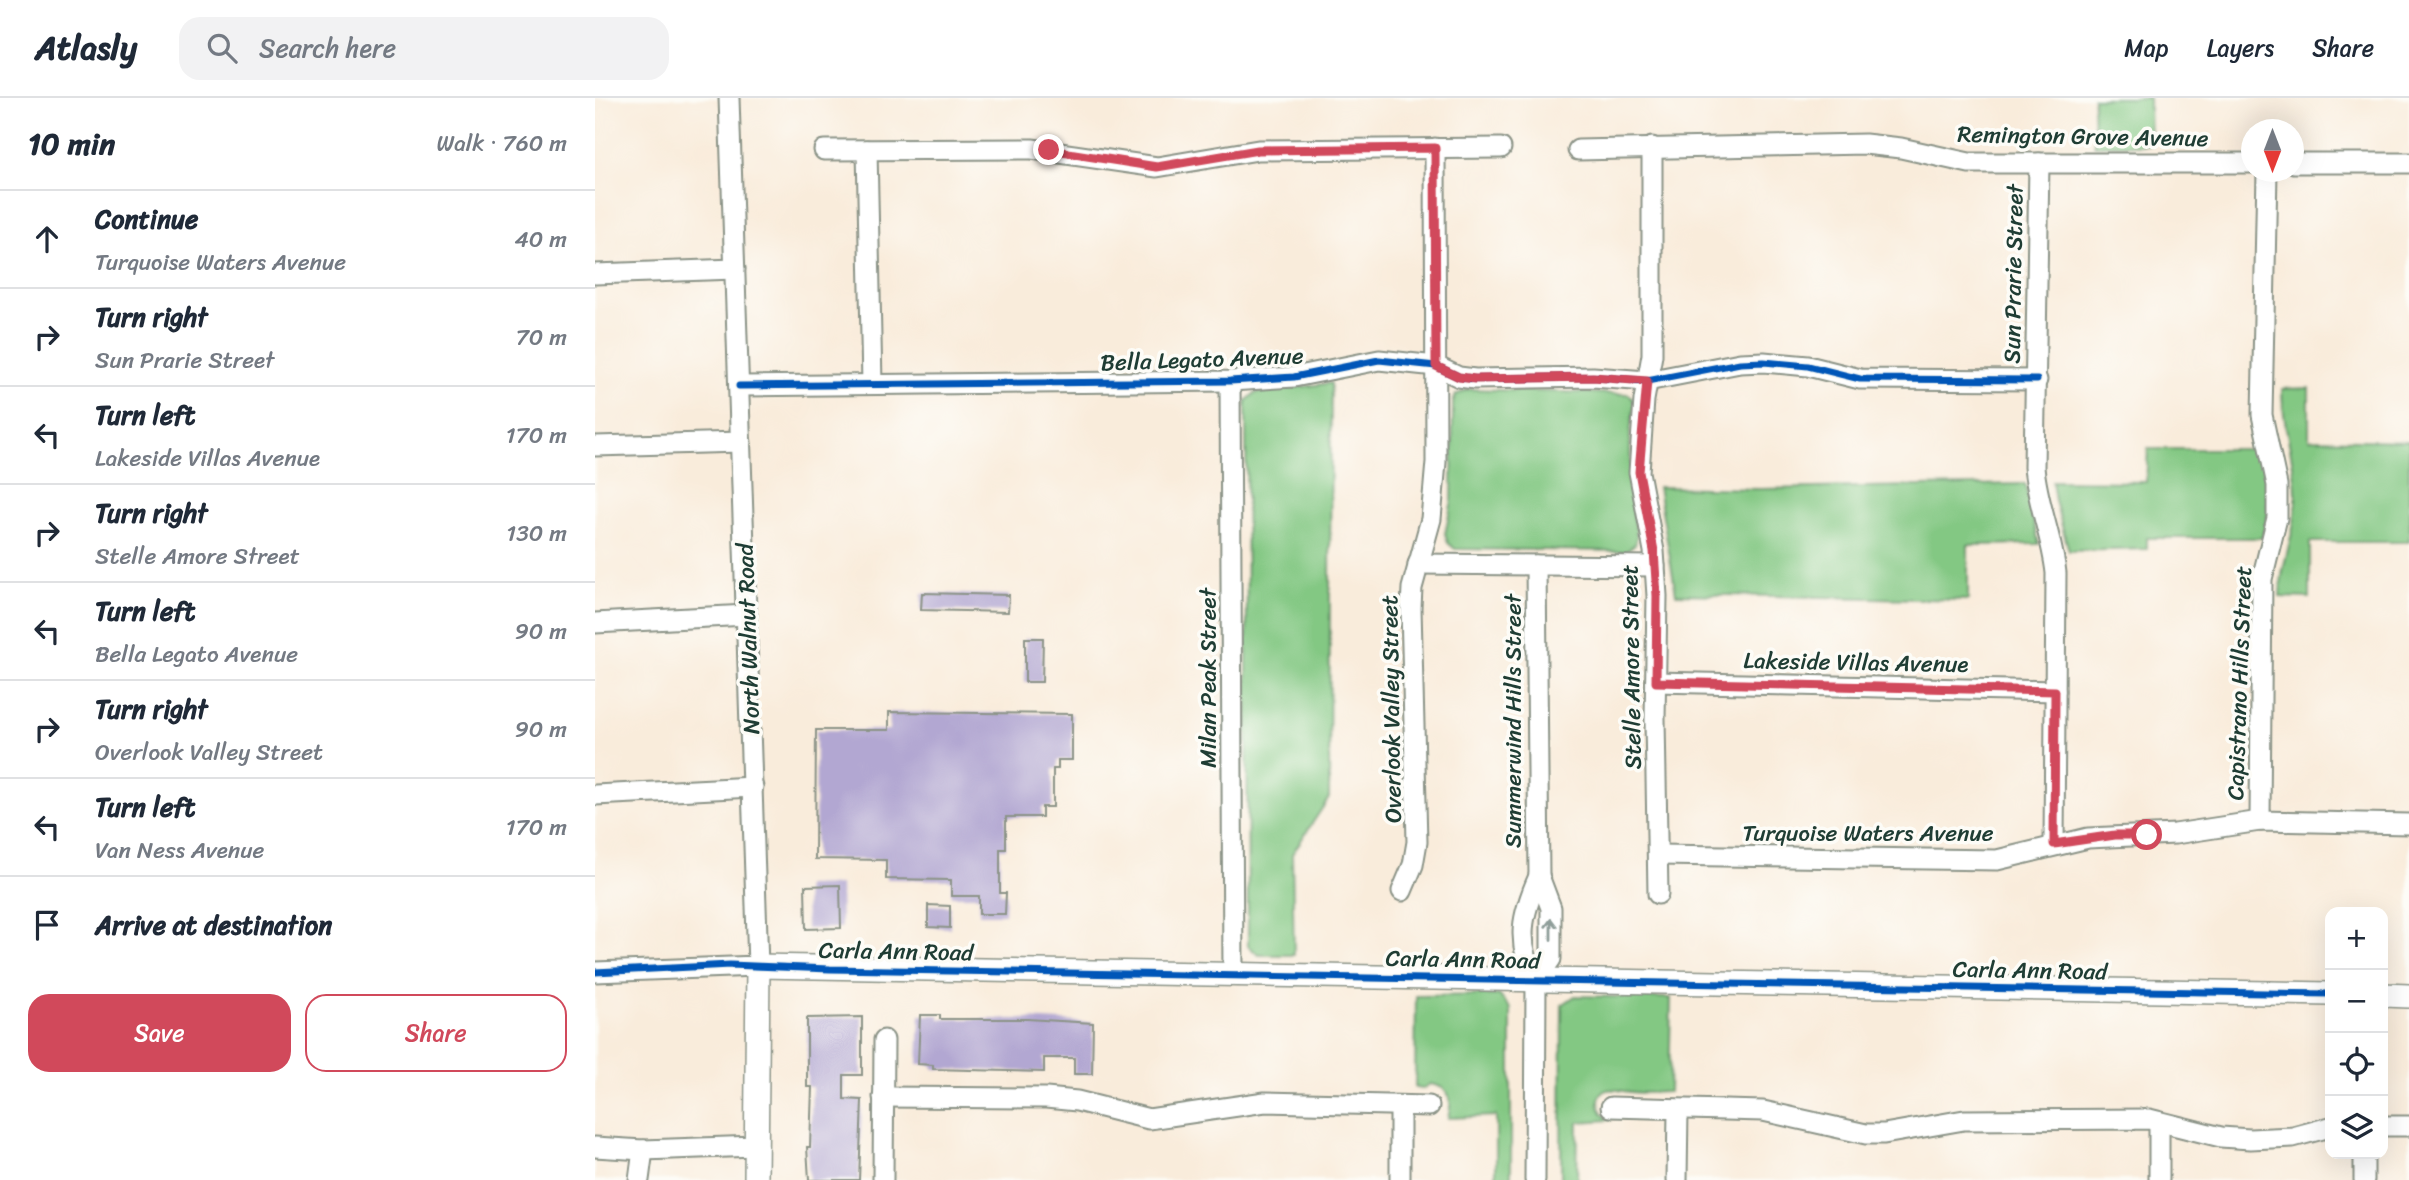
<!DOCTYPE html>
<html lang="en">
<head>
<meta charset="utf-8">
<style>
	:root { --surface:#fff; --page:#f2f2f3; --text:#1f2937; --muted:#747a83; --line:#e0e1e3; --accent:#d1495b }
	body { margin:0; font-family:Sriracha,sans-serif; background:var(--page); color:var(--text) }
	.controls { position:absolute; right:21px; bottom:21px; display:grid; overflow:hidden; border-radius:14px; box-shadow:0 7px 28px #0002 }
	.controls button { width:63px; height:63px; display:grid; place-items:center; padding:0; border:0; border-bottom:2px solid var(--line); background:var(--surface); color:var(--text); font:35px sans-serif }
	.compass { position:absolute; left:1646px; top:21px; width:63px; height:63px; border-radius:50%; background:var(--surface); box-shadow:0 7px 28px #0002; rotate:180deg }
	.stop { position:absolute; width:21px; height:21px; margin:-16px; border:5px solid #d1495b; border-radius:50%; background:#fff }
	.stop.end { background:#d1495b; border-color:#fff; box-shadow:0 2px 7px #0008 }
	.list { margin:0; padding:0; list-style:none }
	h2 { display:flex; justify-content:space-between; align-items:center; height:91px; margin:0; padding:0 28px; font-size:30px }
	h2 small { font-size:23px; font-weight:400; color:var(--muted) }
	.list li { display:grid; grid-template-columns:46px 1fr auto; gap:21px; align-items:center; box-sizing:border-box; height:98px; padding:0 28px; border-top:2px solid var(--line) }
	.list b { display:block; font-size:26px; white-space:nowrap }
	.list p { margin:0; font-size:23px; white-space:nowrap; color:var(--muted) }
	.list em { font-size:23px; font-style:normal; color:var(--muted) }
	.actions { display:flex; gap:14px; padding:21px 28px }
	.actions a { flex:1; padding:16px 0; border:2px solid var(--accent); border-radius:21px; text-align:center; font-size:24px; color:var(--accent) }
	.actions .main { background:var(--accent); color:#fff }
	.icon { flex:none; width:38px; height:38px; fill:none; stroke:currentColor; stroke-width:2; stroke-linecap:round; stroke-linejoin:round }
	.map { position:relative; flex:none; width:1814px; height:1082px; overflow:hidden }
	header { display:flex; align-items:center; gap:42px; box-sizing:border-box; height:98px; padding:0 35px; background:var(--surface); border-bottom:2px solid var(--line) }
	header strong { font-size:33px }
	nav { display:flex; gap:38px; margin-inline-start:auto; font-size:24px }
	.search { width:490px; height:63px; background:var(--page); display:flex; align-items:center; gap:18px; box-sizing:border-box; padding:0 24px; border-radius:21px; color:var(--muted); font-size:26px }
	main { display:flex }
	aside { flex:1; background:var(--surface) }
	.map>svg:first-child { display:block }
	.green { fill:#83c883; stroke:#51825c; stroke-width:2 }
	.building { fill:#b2a7d2 }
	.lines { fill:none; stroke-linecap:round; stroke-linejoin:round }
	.minor-casing { stroke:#8c9488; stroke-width:23 }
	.tertiary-casing { stroke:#8c9488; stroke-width:26 }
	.minor { stroke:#fff; stroke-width:19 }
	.tertiary { stroke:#fff; stroke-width:23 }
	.cycleway-casing { stroke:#fdfcf7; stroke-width:11 }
	.cycleway { stroke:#0057b8; stroke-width:7 }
	.oneway { stroke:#8f9e9a }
	.route { stroke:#d1495b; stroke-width:9 }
	.labels { text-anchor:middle; stroke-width:7; stroke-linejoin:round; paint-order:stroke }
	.street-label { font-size:23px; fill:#1f3d34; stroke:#fdfcf7 }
</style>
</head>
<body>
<header>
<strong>Atlasly</strong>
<div class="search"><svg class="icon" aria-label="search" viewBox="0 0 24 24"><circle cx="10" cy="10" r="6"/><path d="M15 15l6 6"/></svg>Search here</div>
<nav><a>Map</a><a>Layers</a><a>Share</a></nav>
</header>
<main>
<aside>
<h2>10 min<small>Walk · 760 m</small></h2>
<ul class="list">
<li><svg class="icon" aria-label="ahead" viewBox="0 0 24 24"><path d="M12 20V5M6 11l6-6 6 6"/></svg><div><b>Continue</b><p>Turquoise Waters Avenue</p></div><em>40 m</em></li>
<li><svg class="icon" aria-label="right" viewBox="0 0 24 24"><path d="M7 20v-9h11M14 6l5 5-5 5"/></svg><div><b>Turn right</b><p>Sun Prarie Street</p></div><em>70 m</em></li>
<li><svg class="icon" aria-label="left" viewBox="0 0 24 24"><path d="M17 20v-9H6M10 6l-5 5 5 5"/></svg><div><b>Turn left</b><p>Lakeside Villas Avenue</p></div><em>170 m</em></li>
<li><svg class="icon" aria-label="right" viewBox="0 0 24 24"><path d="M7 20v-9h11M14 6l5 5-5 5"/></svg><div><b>Turn right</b><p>Stelle Amore Street</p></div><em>130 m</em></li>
<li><svg class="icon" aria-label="left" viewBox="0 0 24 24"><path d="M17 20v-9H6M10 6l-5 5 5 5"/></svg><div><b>Turn left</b><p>Bella Legato Avenue</p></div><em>90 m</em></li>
<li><svg class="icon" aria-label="right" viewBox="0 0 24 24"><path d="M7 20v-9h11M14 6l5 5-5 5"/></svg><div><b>Turn right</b><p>Overlook Valley Street</p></div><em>90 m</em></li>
<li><svg class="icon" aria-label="left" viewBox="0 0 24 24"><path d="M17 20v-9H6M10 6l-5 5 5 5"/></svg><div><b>Turn left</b><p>Van Ness Avenue</p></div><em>170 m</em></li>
<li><svg class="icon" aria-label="arrive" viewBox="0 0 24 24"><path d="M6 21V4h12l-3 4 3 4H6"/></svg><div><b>Arrive at destination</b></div></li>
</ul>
<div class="actions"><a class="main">Save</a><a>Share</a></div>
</aside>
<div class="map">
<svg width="1814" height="1082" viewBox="0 0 1814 1082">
	<rect width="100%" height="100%" fill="#fdfcf7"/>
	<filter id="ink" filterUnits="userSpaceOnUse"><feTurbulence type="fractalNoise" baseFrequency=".0143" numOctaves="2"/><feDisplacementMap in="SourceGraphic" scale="14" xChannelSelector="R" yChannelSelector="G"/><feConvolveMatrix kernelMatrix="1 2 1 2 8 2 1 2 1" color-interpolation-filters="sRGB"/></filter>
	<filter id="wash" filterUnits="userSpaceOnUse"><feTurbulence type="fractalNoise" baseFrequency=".00686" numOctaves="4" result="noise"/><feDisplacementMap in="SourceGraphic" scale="28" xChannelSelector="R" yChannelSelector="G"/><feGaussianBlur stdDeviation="1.57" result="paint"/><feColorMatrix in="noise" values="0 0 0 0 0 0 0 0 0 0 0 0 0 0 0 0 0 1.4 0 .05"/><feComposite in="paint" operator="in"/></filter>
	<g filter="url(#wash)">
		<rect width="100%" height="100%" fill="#f9ecdb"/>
		<g class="green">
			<polygon points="1498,0 1554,0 1555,47 1499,47"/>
			<polygon points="736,285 734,700 697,756 699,857 664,857 653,848 651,303 660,295"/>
			<path d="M1714 290V341L1814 343V444H1715V500L1685 499C1685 468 1699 440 1701 409 1703 368 1687 331 1687 291Z"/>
			<polygon points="873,291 1034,296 1040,304 1035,336 1036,399 1042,439 1040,446 1031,453 860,451 853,445 850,436 857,402 858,304 861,297"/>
			<polygon points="1553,351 1668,351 1673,415 1667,440 1552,440 1552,451 1474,453 1460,403 1457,383 1551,384"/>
			<polygon points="1430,386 1444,446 1373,447 1373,502 1081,496 1063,389 1165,391"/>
			<path d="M904 897 916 911V1082H901V1018L853 1020C858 1002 856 989 835 986L827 991 820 990 821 898Z"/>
			<path d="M980 898 1076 900 1074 994C1062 994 1047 996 1035 994 1024 993 1004 985 1004 1004 1004 1013 1008 1018 1015 1022L983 1024 982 1082H966L967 907Z"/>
		</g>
		<g id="blocks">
			<g class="building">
				<polygon points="327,495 414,497 413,514 326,512"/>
				<polygon points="430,540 448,540 447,584 430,584"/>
				<polygon points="294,614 477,616 477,662 463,662 463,671 458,671 458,709 447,709 447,719 411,719 411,751 405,751 405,795 411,795 410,816 384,816 384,798 356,798 356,782 291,781 291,762 220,761 221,632 294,632"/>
				<polygon points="245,787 246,830 211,831 210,788"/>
				<polygon points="333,807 355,808 355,830 333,829"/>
				<polygon points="325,917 345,917 345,921 432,921 498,925 497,976 479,976 479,960 449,960 449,974 338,971 338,967 323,966"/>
				<polygon points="267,919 267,977 249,977 249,1001 267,1002 264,1082 214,1082 212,1049 215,1049 217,989 212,989 212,920"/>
			</g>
		</g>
	</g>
	<g filter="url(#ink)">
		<use href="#blocks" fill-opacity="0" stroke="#8c9488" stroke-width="2"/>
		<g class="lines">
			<defs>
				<g id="minor">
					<polyline points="1057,49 1057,257 1049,302 1044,374 1059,453 1062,498 1060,621 1063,796"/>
					<polyline points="229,52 437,51 562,69 663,52 906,50"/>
					<polyline points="272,52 277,286"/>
					<polyline points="983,52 1270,46 1306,50 1374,65 1657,65"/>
					<path d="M1444 65 1439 369C1442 405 1457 438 1461 475L1459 746"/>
					<polyline points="1699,65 1814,65"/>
					<polyline points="0,176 140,171"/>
					<polyline points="635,283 638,877"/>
					<polyline points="144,288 635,283 699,279 784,262 841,268 864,279 880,281 998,279 1052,283 1145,265 1169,264 1213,268 1265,281 1442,282"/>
					<polyline points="0,348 146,344"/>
					<polyline points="823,466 1060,468"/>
					<polyline points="941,467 944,778 956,810 956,861 941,882"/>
					<polyline points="0,525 152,517"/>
					<polyline points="1061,584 1460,593"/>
					<polyline points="0,697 158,689"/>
					<polyline points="1665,723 1667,481 1682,420 1682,387 1667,317 1672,74"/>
					<polyline points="1064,757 1402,762 1493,740 1580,736 1665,723 1814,726"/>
					<polyline points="807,793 818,767 822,744 816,510 817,490 836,421 841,364 840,50"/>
					<polyline points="0,874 163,868 134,0"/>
					<path d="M941 882C920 844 927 816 944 778"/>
					<polyline points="288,999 451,1000 482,1003 554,1021 670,1004 834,1008"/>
					<polyline points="1016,1009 1168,1013 1271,1036 1289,1036 1369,1022 1554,1021 1626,1039 1655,1041 1698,1039 1735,1029"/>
					<polyline points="1788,1028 1814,1028"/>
					<polyline points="0,1049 48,1052 161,1048"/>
					<polyline points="1769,1056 1769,1082"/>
					<polyline points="44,1082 48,1052"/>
					<polyline points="288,1082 289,942"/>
					<polyline points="805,1082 805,1010"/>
					<polyline points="940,1082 941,882"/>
					<polyline points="1082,1082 1083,1012"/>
					<polyline points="1564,1082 1564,1024"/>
				</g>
				<g id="tertiary">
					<polyline points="1788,897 1814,898"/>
					<polyline points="161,1082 163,868 1735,896"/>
				</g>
			</defs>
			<use href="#minor" class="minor-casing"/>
			<use href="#tertiary" class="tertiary-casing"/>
			<use href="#minor" class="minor"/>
			<use href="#tertiary" class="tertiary"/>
			<defs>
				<g id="cycleway">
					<polyline points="144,288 635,283 699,279 784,262 841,268 864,279 880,281 998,279 1052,283 1145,265 1169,264 1213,268 1265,281 1442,282"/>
					<polyline points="0,874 135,867 235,871 1735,896"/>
				</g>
			</defs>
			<use href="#cycleway" class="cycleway-casing"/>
			<use href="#cycleway" class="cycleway"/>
		</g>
		<defs><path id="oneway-shaft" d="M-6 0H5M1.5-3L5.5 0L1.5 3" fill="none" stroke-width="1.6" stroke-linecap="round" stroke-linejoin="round" transform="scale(1.75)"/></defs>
		<use class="oneway" href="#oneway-shaft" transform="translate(956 831) rotate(-90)"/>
	</g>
	<g class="lines" filter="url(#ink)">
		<polyline class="route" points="454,52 562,69 663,52 840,50 841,268 864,279 880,281 998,279 1052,283 1044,374 1059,453 1062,498 1061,584 1460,593 1459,746 1520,737 1552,737"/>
	</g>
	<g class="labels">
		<g class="street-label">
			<text transform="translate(1488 38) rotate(1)" y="8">Remington Grove Avenue</text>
			<text transform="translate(1418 176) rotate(-89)" y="8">Sun Prarie Street</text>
			<text transform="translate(607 261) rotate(-2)" y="8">Bella Legato Avenue</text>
			<text transform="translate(153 541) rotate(-92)" y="8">North Walnut Road</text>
			<text transform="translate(1261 564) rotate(1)" y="8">Lakeside Villas Avenue</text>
			<text transform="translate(1036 569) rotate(-91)" y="8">Stelle Amore Street</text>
			<text transform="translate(613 580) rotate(-90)" y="8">Milan Peak Street</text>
			<text transform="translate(1644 585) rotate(-88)" y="8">Capistrano Hills Street</text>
			<text transform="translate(796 611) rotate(-91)" y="8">Overlook Valley Street</text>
			<text transform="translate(918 623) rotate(-90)" y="8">Summerwind Hills Street</text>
			<text x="1273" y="743">Turquoise Waters Avenue</text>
			<text transform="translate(301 853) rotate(1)" y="8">Carla Ann Road</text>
			<text transform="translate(868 861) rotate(1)" y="8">Carla Ann Road</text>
			<text transform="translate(1435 872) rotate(1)" y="8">Carla Ann Road</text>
		</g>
	</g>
</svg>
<div class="controls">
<button>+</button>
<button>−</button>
<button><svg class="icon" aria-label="locate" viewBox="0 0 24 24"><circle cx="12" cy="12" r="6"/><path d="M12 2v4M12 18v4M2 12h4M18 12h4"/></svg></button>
<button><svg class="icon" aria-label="layers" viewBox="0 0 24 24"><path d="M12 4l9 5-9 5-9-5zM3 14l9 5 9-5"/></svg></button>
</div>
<svg class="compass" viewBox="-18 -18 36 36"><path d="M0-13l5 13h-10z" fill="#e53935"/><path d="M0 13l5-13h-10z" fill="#747a83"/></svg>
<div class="stop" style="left:1552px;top:737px"></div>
<div class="stop end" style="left:454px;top:52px"></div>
</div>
</main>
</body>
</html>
